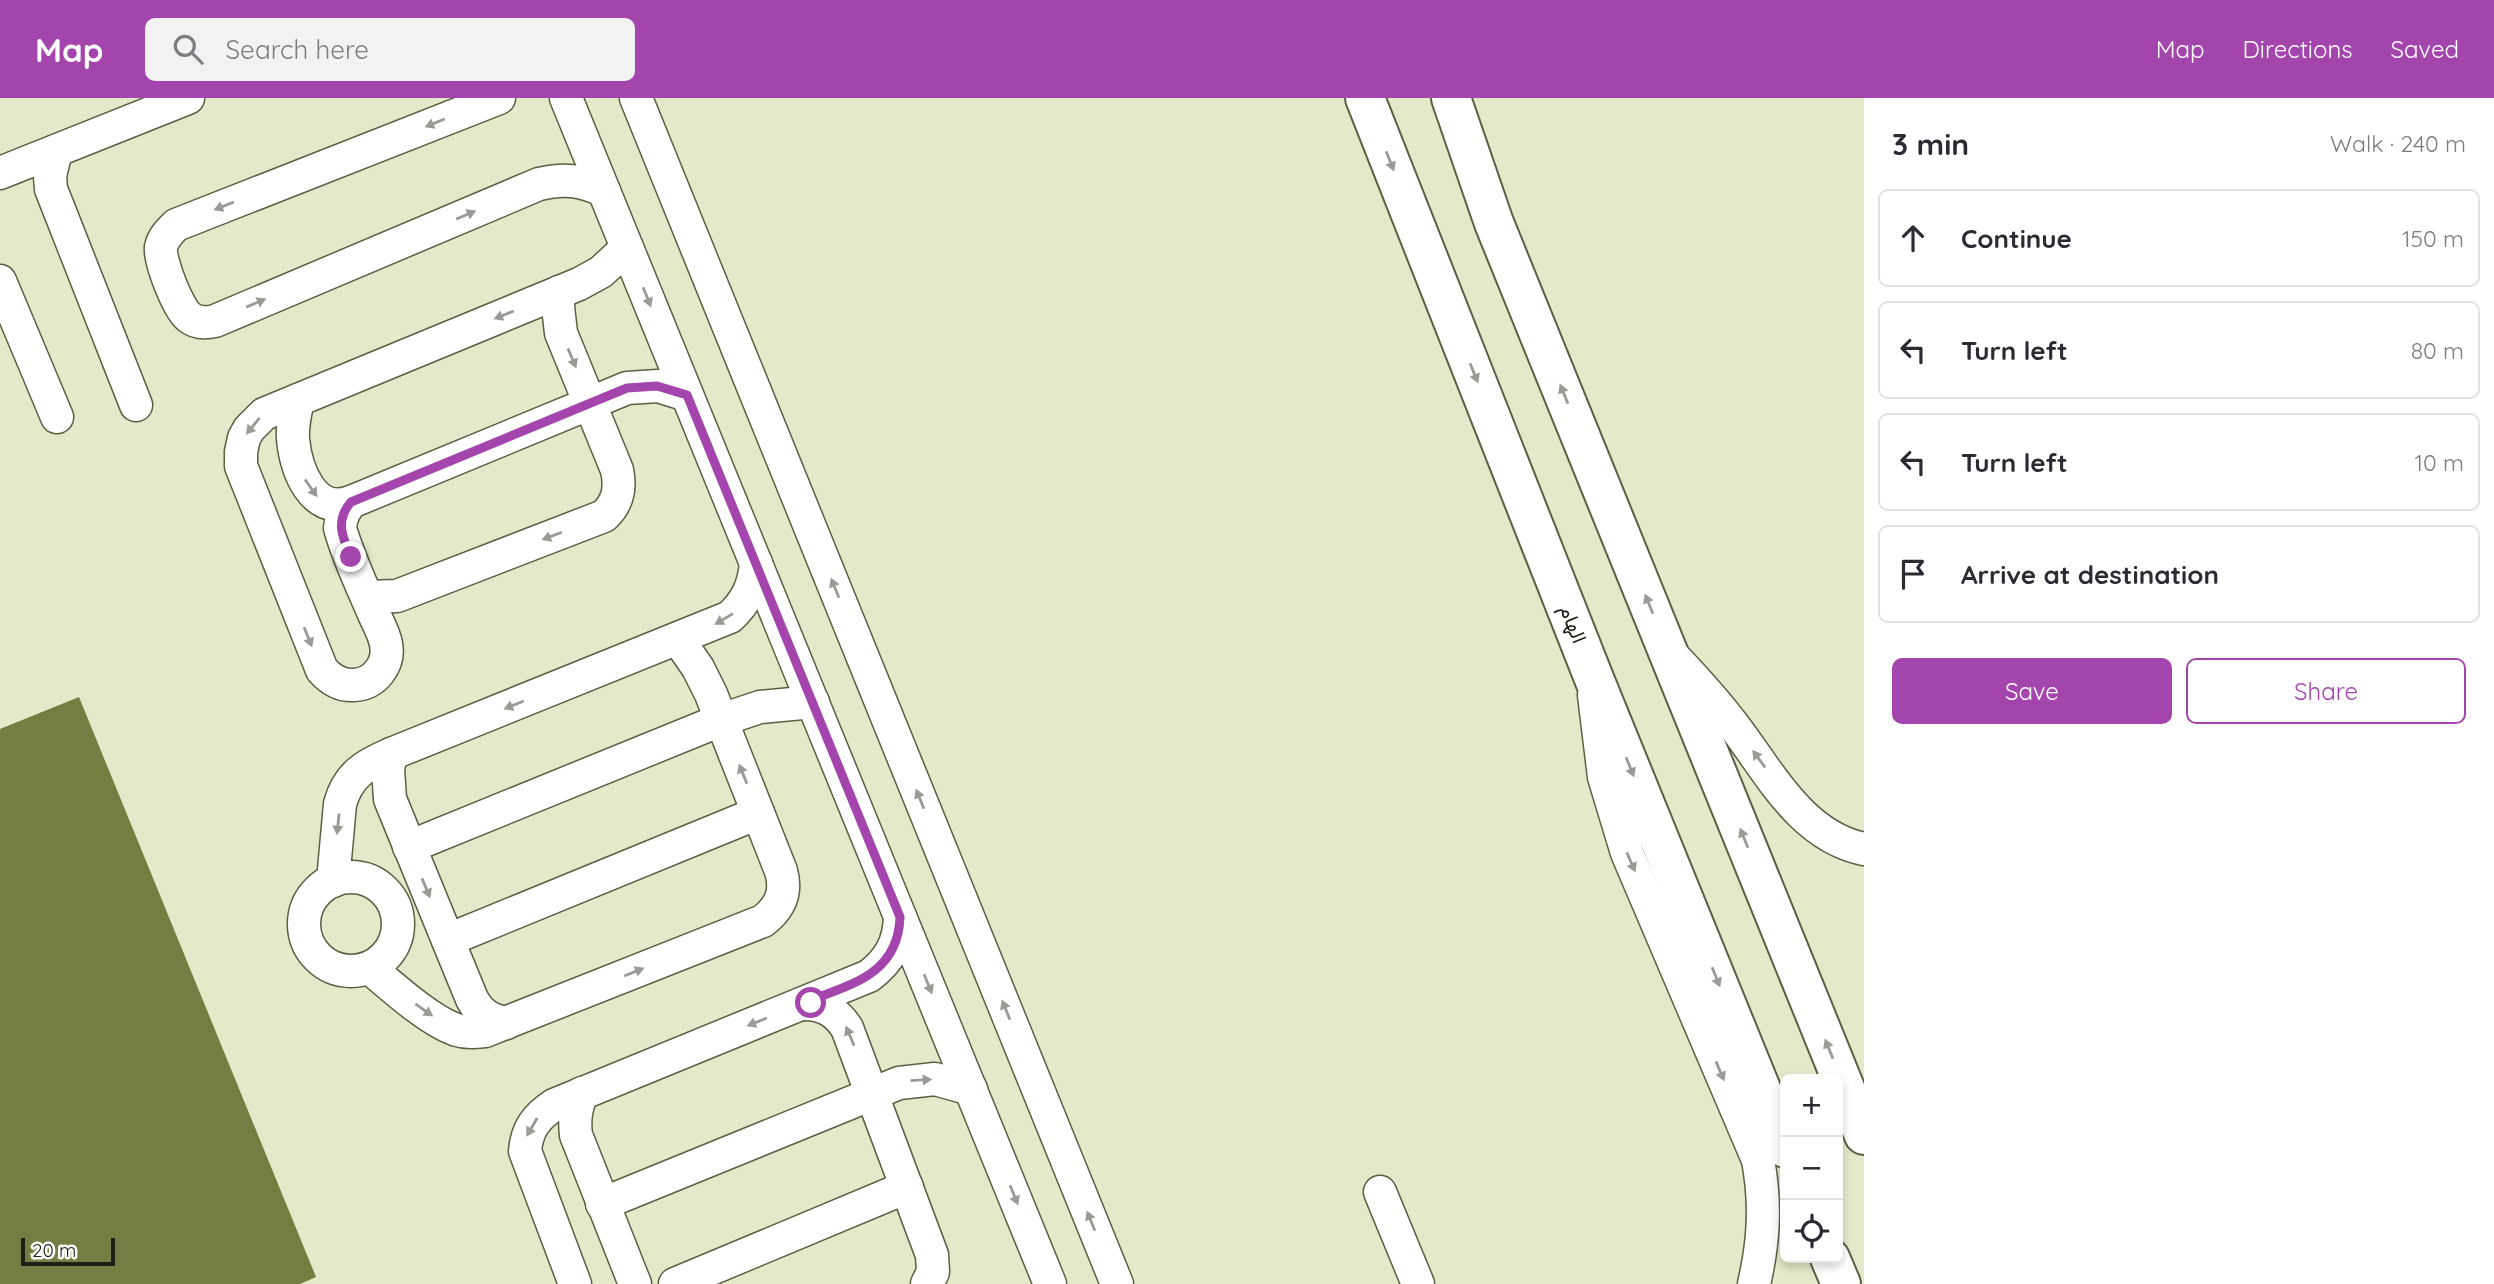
<!DOCTYPE html>
<html lang="en">
<head>
<meta charset="utf-8">
<style>
	:root { --surface:#fff; --page:#f2f2f3; --text:#2b2b33; --muted:#7c7c81; --line:#e1e1e2; --accent:#a445ae }
	body { margin:0; font-family:Quicksand,Vazirmatn,sans-serif; background:var(--page); color:var(--text) }
	.controls { position:absolute; right:21px; bottom:21px; display:grid; overflow:hidden; border-radius:10px; box-shadow:0 4px 10px #0003 }
	.controls button { width:63px; height:63px; display:grid; place-items:center; padding:0; border:0; border-bottom:2px solid var(--line); background:var(--surface); color:var(--text); font:35px sans-serif }
	.scale { position:absolute; left:21px; bottom:18px; width:94px; box-sizing:border-box; padding-left:7px; border:4px solid #1e2015; border-top:0; font-size:19px; line-height:24px; white-space:nowrap; color:#1e2015; -webkit-text-stroke:5px #fff; paint-order:stroke }
	.stop { position:absolute; width:21px; height:21px; margin:-16px; border:5px solid #a445ae; border-radius:50%; background:#fff }
	.stop.end { background:#a445ae; border-color:#fff; box-shadow:0 2px 7px #0008 }
	.list { margin:0; padding:0; list-style:none }
	h2 { display:flex; justify-content:space-between; align-items:center; height:91px; margin:0; padding:0 28px; font-size:30px }
	h2 small { font-size:23px; font-weight:400; color:var(--muted) }
	.list li { display:grid; grid-template-columns:46px 1fr auto; gap:21px; align-items:center; box-sizing:border-box; height:98px; margin:0 14px 14px; padding:0 14px; border:2px solid var(--line); border-radius:10px }
	.list b { display:block; font-size:26px; white-space:nowrap }
	.list em { font-size:23px; font-style:normal; color:var(--muted) }
	.actions { display:flex; gap:14px; padding:21px 28px }
	.actions a { flex:1; padding:16px 0; border:2px solid var(--accent); border-radius:10px; text-align:center; font-size:24px; color:var(--accent) }
	.actions .main { background:var(--accent); color:#fff }
	.icon { flex:none; width:38px; height:38px; fill:none; stroke:currentColor; stroke-width:2; stroke-linecap:round; stroke-linejoin:round }
	.map { position:relative; flex:none; width:1864px; height:1186px; overflow:hidden }
	header { display:flex; align-items:center; gap:42px; box-sizing:border-box; height:98px; padding:0 35px; background:var(--accent); color:#fff }
	header strong { font-size:33px }
	nav { display:flex; gap:38px; margin-inline-start:auto; font-size:24px }
	.search { width:490px; height:63px; background:var(--page); display:flex; align-items:center; gap:18px; box-sizing:border-box; padding:0 24px; border-radius:10px; color:var(--muted); font-size:26px }
	main { display:flex }
	aside { flex:1; background:var(--surface) }
	.map>svg:first-child { display:block }
	.building { fill:#757e42 }
	.lines { fill:none; stroke-linecap:round; stroke-linejoin:round }
	.minor-casing { stroke:#5b5f43; stroke-width:35 }
	.major-casing { stroke:#5b5f43; stroke-width:42 }
	.minor { stroke:#fff; stroke-width:32 }
	.major { stroke:#fff; stroke-width:38 }
	.oneway { fill:#9a9b96 }
	.route { stroke:#a445ae; stroke-width:9 }
	.labels { text-anchor:middle; stroke-width:5; stroke-linejoin:round; paint-order:stroke }
	.street-label { font-size:21px; fill:#1e2015; stroke:#fff }
</style>
</head>
<body>
<header>
<strong>Map</strong>
<div class="search"><svg class="icon" aria-label="search" viewBox="0 0 24 24"><circle cx="10" cy="10" r="6"/><path d="M15 15l6 6"/></svg>Search here</div>
<nav><a>Map</a><a>Directions</a><a>Saved</a></nav>
</header>
<main>
<div class="map">
<svg width="1864" height="1186" viewBox="0 0 1864 1186">
	<rect width="100%" height="100%" fill="#e3e9c9"/>
	<polygon class="building" points="79,599 316,1179 300,1186 0,1186 0,631"/>
	<g class="lines">
		<defs>
			<g id="minor">
				<path d="M499 0 176 127C169 134 163 140 161 149 159 162 178 211 189 219 196 225 206 225 215 223L539 86C563 80 582 82 604 93"/>
				<polyline points="566,0 1050,1186"/>
				<polyline points="636,0 1117,1186"/>
				<polyline points="56,53 50,78 51,91 136,307"/>
				<polyline points="0,75 188,0"/>
				<polyline points="0,183 57,319"/>
				<path d="M298 302C295 315 292 328 293 341 296 372 313 418 351 404L627 290 658 288 687 297"/>
				<path d="M351 404C344 413 341 419 340 430 348 459 362 488 374 516 378 525 384 535 386 546 390 566 375 586 354 587 341 588 331 582 322 572L241 368V354L244 340 249 331 264 316 579 186 601 174 627 150"/>
				<path d="M367 499 397 498 604 418C618 405 621 391 617 372L561 235 558 209 559 194"/>
				<path d="M1674 559C1695 581 1716 604 1734 628 1770 675 1801 738 1864 751"/>
				<path d="M1594 597 1604 679 1627 755 1758 1062C1766 1105 1764 1143 1754 1186"/>
				<path d="M391 656 388 671 390 701 472 901C480 916 490 922 506 925"/>
				<polyline points="409,749 721,622 760,609 813,604"/>
				<circle cx="351" cy="826" r="47"/>
				<path d="M333 783 340 706C348 677 365 667 391 656L730 519C747 503 754 488 756 465"/>
				<polyline points="448,842 758,715"/>
				<path d="M370 870C391 888 431 924 457 932 466 935 475 934 485 933L763 823C781 809 787 794 781 773L711 596 698 570 678 541"/>
				<path d="M801 906C822 905 836 913 847 930L932 1157 933 1174 927 1186"/>
				<path d="M582 995C576 1010 574 1021 576 1037L635 1186"/>
				<polyline points="1380,1094 1418,1186"/>
				<polyline points="602,1106 899,985 935,981 971,991"/>
				<path d="M575 1186 525 1053C527 1031 536 1019 554 1007L869 878C890 862 899 845 900 819"/>
				<polyline points="675,1186 907,1089"/>
			</g>
			<g id="major">
				<polyline points="1365,0 1593,578 1785,1050"/>
				<polyline points="1451,0 1494,125 1864,1037"/>
				<polyline points="1830,1160 1841,1186"/>
			</g>
		</defs>
		<use href="#minor" class="minor-casing"/>
		<use href="#major" class="major-casing"/>
		<use href="#minor" class="minor"/>
		<use href="#major" class="major"/>
	</g>
	<defs><path id="oneway-solid" d="M-6-.8H1V-3.2L6.5 0L1 3.2V.8H-6Z" transform="scale(1.75)"/></defs>
	<g class="oneway">
		<use href="#oneway-solid" transform="translate(435 25) rotate(158)"/>
		<use href="#oneway-solid" transform="translate(1390 63) rotate(68)"/>
		<use href="#oneway-solid" transform="translate(224 108) rotate(158)"/>
		<use href="#oneway-solid" transform="translate(466 117) rotate(-23)"/>
		<use href="#oneway-solid" transform="translate(647 199) rotate(68)"/>
		<use href="#oneway-solid" transform="translate(256 205) rotate(-23)"/>
		<use href="#oneway-solid" transform="translate(504 217) rotate(158)"/>
		<use href="#oneway-solid" transform="translate(572 260) rotate(67)"/>
		<use href="#oneway-solid" transform="translate(1474 275) rotate(68)"/>
		<use href="#oneway-solid" transform="translate(1564 296) rotate(-112)"/>
		<use href="#oneway-solid" transform="translate(253 328) rotate(129)"/>
		<use href="#oneway-solid" transform="translate(311 390) rotate(55)"/>
		<use href="#oneway-solid" transform="translate(552 438) rotate(159)"/>
		<use href="#oneway-solid" transform="translate(835 490) rotate(-112)"/>
		<use href="#oneway-solid" transform="translate(1649 506) rotate(-112)"/>
		<use href="#oneway-solid" transform="translate(724 521) rotate(149)"/>
		<use href="#oneway-solid" transform="translate(308 539) rotate(68)"/>
		<use href="#oneway-solid" transform="translate(514 607) rotate(158)"/>
		<use href="#oneway-solid" transform="translate(1759 661) rotate(-126)"/>
		<use href="#oneway-solid" transform="translate(1630 669) rotate(68)"/>
		<use href="#oneway-solid" transform="translate(743 676) rotate(-112)"/>
		<use href="#oneway-solid" transform="translate(920 701) rotate(-112)"/>
		<use href="#oneway-solid" transform="translate(338 726) rotate(96)"/>
		<use href="#oneway-solid" transform="translate(1744 740) rotate(-112)"/>
		<use href="#oneway-solid" transform="translate(1631 764) rotate(66)"/>
		<use href="#oneway-solid" transform="translate(426 790) rotate(67)"/>
		<use href="#oneway-solid" transform="translate(634 874) rotate(-22)"/>
		<use href="#oneway-solid" transform="translate(1716 879) rotate(68)"/>
		<use href="#oneway-solid" transform="translate(928 886) rotate(68)"/>
		<use href="#oneway-solid" transform="translate(424 912) rotate(35)"/>
		<use href="#oneway-solid" transform="translate(1006 912) rotate(-112)"/>
		<use href="#oneway-solid" transform="translate(757 924) rotate(158)"/>
		<use href="#oneway-solid" transform="translate(850 938) rotate(-113)"/>
		<use href="#oneway-solid" transform="translate(1829 951) rotate(-112)"/>
		<use href="#oneway-solid" transform="translate(1720 973) rotate(67)"/>
		<use href="#oneway-solid" transform="translate(921 982) rotate(-3)"/>
		<use href="#oneway-solid" transform="translate(532 1029) rotate(120)"/>
		<use href="#oneway-solid" transform="translate(1014 1097) rotate(68)"/>
		<use href="#oneway-solid" transform="translate(1091 1123) rotate(-112)"/>
	</g>
	<g class="lines">
		<path class="route" d="M351 459C342 439 335 422 351 404L627 290 657 288 687 297 900 819C898 879 847 887 801 906L811 905"/>
	</g>
	<g class="labels">
		<g class="street-label">
			<text transform="translate(1573 526) rotate(68)" y="7">الهام</text>
		</g>
	</g>
</svg>
<div class="controls">
<button>+</button>
<button>−</button>
<button><svg class="icon" aria-label="locate" viewBox="0 0 24 24"><circle cx="12" cy="12" r="6"/><path d="M12 2v4M12 18v4M2 12h4M18 12h4"/></svg></button>
</div>
<div class="scale">20 m</div>
<div class="stop" style="left:811px;top:905px"></div>
<div class="stop end" style="left:351px;top:459px"></div>
</div>
<aside>
<h2>3 min<small>Walk · 240 m</small></h2>
<ul class="list">
<li><svg class="icon" aria-label="ahead" viewBox="0 0 24 24"><path d="M12 20V5M6 11l6-6 6 6"/></svg><div><b>Continue</b></div><em>150 m</em></li>
<li><svg class="icon" aria-label="left" viewBox="0 0 24 24"><path d="M17 20v-9H6M10 6l-5 5 5 5"/></svg><div><b>Turn left</b></div><em>80 m</em></li>
<li><svg class="icon" aria-label="left" viewBox="0 0 24 24"><path d="M17 20v-9H6M10 6l-5 5 5 5"/></svg><div><b>Turn left</b></div><em>10 m</em></li>
<li><svg class="icon" aria-label="arrive" viewBox="0 0 24 24"><path d="M6 21V4h12l-3 4 3 4H6"/></svg><div><b>Arrive at destination</b></div></li>
</ul>
<div class="actions"><a class="main">Save</a><a>Share</a></div>
</aside>
</main>
</body>
</html>
